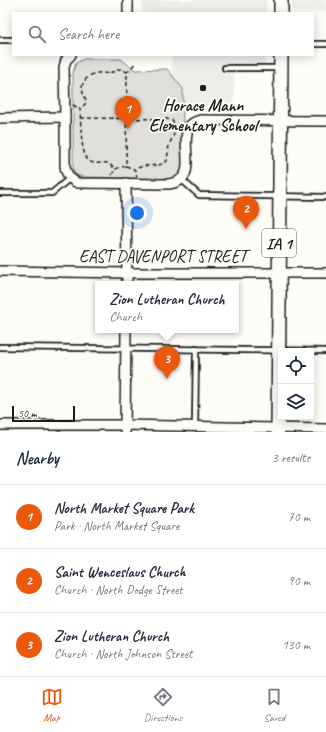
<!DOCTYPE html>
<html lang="en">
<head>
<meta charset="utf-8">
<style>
	:root { --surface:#fff; --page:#f6f6f7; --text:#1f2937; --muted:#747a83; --line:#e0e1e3; --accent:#ea580c }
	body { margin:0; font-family:Caveat,sans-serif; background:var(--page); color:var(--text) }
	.controls { position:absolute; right:12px; bottom:12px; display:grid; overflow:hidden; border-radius:0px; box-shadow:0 2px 10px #0003 }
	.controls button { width:36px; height:36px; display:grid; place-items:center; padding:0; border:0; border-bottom:1px solid var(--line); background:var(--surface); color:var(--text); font:20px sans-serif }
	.scale { position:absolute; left:12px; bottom:10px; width:63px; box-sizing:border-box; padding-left:4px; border:2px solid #1c1c1c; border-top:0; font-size:11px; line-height:14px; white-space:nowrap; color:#1c1c1c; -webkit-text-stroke:3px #fdfcf7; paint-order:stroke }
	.you { position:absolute; left:137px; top:213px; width:14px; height:14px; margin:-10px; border:3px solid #fff; border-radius:50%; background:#1a73e8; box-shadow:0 0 0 6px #1a73e833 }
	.badge { display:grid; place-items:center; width:26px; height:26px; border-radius:50%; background:var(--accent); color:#fff; font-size:13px; font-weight:700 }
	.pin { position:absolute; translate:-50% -33px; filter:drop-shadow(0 1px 2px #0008) }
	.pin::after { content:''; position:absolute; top:21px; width:14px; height:12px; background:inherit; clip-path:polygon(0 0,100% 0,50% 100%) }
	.popup { position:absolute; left:95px; top:281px; width:144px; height:52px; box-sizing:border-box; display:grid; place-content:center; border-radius:0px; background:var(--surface); filter:drop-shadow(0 1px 3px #0005); font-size:13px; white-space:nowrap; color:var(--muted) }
	.popup b { font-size:15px; color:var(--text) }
	.popup::after { content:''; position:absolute; left:50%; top:100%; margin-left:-8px; border:8px solid transparent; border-top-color:var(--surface) }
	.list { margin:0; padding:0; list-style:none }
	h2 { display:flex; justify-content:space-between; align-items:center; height:52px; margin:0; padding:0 16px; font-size:17px }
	h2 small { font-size:13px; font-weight:400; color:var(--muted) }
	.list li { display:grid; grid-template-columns:26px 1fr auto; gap:12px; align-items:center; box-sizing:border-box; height:64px; padding:0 16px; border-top:1px solid var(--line) }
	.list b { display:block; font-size:15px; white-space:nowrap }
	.list p { margin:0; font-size:13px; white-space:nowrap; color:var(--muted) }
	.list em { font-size:13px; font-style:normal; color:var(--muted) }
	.icon { flex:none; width:22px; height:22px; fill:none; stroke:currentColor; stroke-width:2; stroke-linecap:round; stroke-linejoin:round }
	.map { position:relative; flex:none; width:326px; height:432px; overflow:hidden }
	.search { position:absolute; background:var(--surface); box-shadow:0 2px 10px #0003; left:12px; right:12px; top:12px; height:44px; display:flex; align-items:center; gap:10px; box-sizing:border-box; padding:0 14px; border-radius:0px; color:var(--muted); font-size:15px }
	.sheet { height:244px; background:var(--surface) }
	nav { display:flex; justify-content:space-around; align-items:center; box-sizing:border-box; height:56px; border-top:1px solid var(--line); background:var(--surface); font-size:11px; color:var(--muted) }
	nav a { display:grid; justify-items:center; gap:2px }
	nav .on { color:var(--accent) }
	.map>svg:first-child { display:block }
	.built { fill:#eeede9 }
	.green { fill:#e0dfdb; stroke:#7e7e7c }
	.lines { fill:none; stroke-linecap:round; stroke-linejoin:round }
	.lane-casing { stroke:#1c1c1c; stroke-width:8 }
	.street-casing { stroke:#1c1c1c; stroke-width:12 }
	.primary-casing { stroke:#1c1c1c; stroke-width:16 }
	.path { stroke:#1c1c1c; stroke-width:1.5; stroke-dasharray:4 3; stroke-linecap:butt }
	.lane { stroke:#fdfcf7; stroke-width:4.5 }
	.street { stroke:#fdfcf7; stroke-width:9 }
	.primary { stroke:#fdfcf7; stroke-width:13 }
	.poi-dot { fill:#1c1c1c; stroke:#fdfcf7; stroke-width:1.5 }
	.labels { text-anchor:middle; stroke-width:3.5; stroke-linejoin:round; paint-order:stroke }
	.shield { fill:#fdfcf7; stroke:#605f5e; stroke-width:1 }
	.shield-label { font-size:16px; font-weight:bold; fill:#1c1c1c }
	.poi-label { font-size:17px; font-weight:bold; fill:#1c1c1c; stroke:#fdfcf7 }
	.street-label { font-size:17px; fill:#1c1c1c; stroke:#fdfcf7 }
</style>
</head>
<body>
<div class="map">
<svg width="326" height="432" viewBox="0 0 326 432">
	<rect width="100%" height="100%" fill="#fdfcf7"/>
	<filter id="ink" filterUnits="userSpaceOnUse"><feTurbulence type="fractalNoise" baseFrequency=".025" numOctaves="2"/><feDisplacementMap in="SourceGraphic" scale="8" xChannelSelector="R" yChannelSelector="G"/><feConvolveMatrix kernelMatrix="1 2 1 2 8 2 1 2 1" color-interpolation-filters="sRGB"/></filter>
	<g filter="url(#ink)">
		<g class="built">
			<rect x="142" y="0" width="124" height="13"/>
			<polygon points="292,0 326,0 326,38 326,11 292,11"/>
			<polygon points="172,55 265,55 265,72 234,73 234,106 171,104"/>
			<polygon points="0,428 257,432 0,432"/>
		</g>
		<polygon class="green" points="84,59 121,59 135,70 167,69 183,89 183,170 180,176 173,179 82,177 75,174 73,169 73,72 76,63"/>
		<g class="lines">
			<defs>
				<g id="lane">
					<polyline points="0,40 13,40"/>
					<polyline points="313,44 326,44"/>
					<polyline points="225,68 279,68"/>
					<polyline points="182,180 199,195 326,197"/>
					<polyline points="0,193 52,193 70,178"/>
					<polyline points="0,347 326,351"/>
					<polyline points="195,427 196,349"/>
				</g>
				<g id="street">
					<polyline points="128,13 128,0"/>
					<polyline points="65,117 64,67 66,60 71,55"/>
					<path d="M0 118 65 117V166C66 174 70 180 78 183L168 184C201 181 179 145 189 127 191 123 196 121 200 120L326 121"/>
					<polyline points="126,183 127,284"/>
					<polyline points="0,271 127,273 326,273"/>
					<polyline points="0,425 125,425 326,429"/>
					<polyline points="125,432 126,330"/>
				</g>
				<g id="primary">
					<polyline points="281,13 281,0"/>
					<polyline points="278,432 281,55"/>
				</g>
			</defs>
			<use href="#lane" class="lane-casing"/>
			<use href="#street" class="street-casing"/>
			<use href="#primary" class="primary-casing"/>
			<g class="path">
				<polyline points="127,72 130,70 135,63"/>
				<polyline points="73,105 80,109"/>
				<path d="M81 118 167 119 172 120 176 130 169 145 167 161C156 170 146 161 135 170"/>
				<polyline points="126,166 134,169 137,176"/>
				<path d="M112 175 115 169 126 166 127 72 120 69C116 70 112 73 108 73 105 74 101 72 98 73 91 73 83 80 82 87 82 93 86 97 86 103L80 109C81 120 80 155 89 161 94 165 102 162 108 163L115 169"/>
			</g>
			<use href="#lane" class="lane"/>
			<use href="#street" class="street"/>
			<use href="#primary" class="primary"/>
		</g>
	</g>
	<circle class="poi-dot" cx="203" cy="88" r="4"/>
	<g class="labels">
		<rect class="shield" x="262" y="229" width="34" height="28" rx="3"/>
		<g class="shield-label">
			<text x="279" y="249">IA 1</text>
		</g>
		<g class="poi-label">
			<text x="203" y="111">Horace Mann<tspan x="203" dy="20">Elementary School</tspan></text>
		</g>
		<g class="street-label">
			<text x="163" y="262">EAST DAVENPORT STREET</text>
		</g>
	</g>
</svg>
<div class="controls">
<button><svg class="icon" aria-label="locate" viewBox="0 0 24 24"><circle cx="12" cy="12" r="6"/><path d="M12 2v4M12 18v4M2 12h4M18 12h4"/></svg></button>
<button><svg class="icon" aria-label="layers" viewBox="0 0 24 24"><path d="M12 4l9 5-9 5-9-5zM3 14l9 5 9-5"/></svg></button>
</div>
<div class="scale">50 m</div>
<div class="you"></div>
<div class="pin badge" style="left:128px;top:129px">1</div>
<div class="pin badge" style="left:246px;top:229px">2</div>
<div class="pin badge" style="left:167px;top:379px">3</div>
<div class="popup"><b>Zion Lutheran Church</b>Church</div>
<div class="search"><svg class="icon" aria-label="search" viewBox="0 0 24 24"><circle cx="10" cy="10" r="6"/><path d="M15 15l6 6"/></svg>Search here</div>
</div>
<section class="sheet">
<h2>Nearby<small>3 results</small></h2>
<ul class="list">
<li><span class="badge">1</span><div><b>North Market Square Park</b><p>Park · North Market Square</p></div><em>70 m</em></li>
<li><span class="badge">2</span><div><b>Saint Wenceslaus Church</b><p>Church · North Dodge Street</p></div><em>90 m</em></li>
<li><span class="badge">3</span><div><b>Zion Lutheran Church</b><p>Church · North Johnson Street</p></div><em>130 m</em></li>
</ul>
</section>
<nav>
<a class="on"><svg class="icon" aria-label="map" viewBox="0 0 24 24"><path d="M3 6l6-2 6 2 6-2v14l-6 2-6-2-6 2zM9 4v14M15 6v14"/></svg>Map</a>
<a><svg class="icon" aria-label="directions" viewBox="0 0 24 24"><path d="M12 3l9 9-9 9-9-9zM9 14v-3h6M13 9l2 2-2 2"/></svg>Directions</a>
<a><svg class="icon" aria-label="saved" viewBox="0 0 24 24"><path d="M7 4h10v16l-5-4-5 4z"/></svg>Saved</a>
</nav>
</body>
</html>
